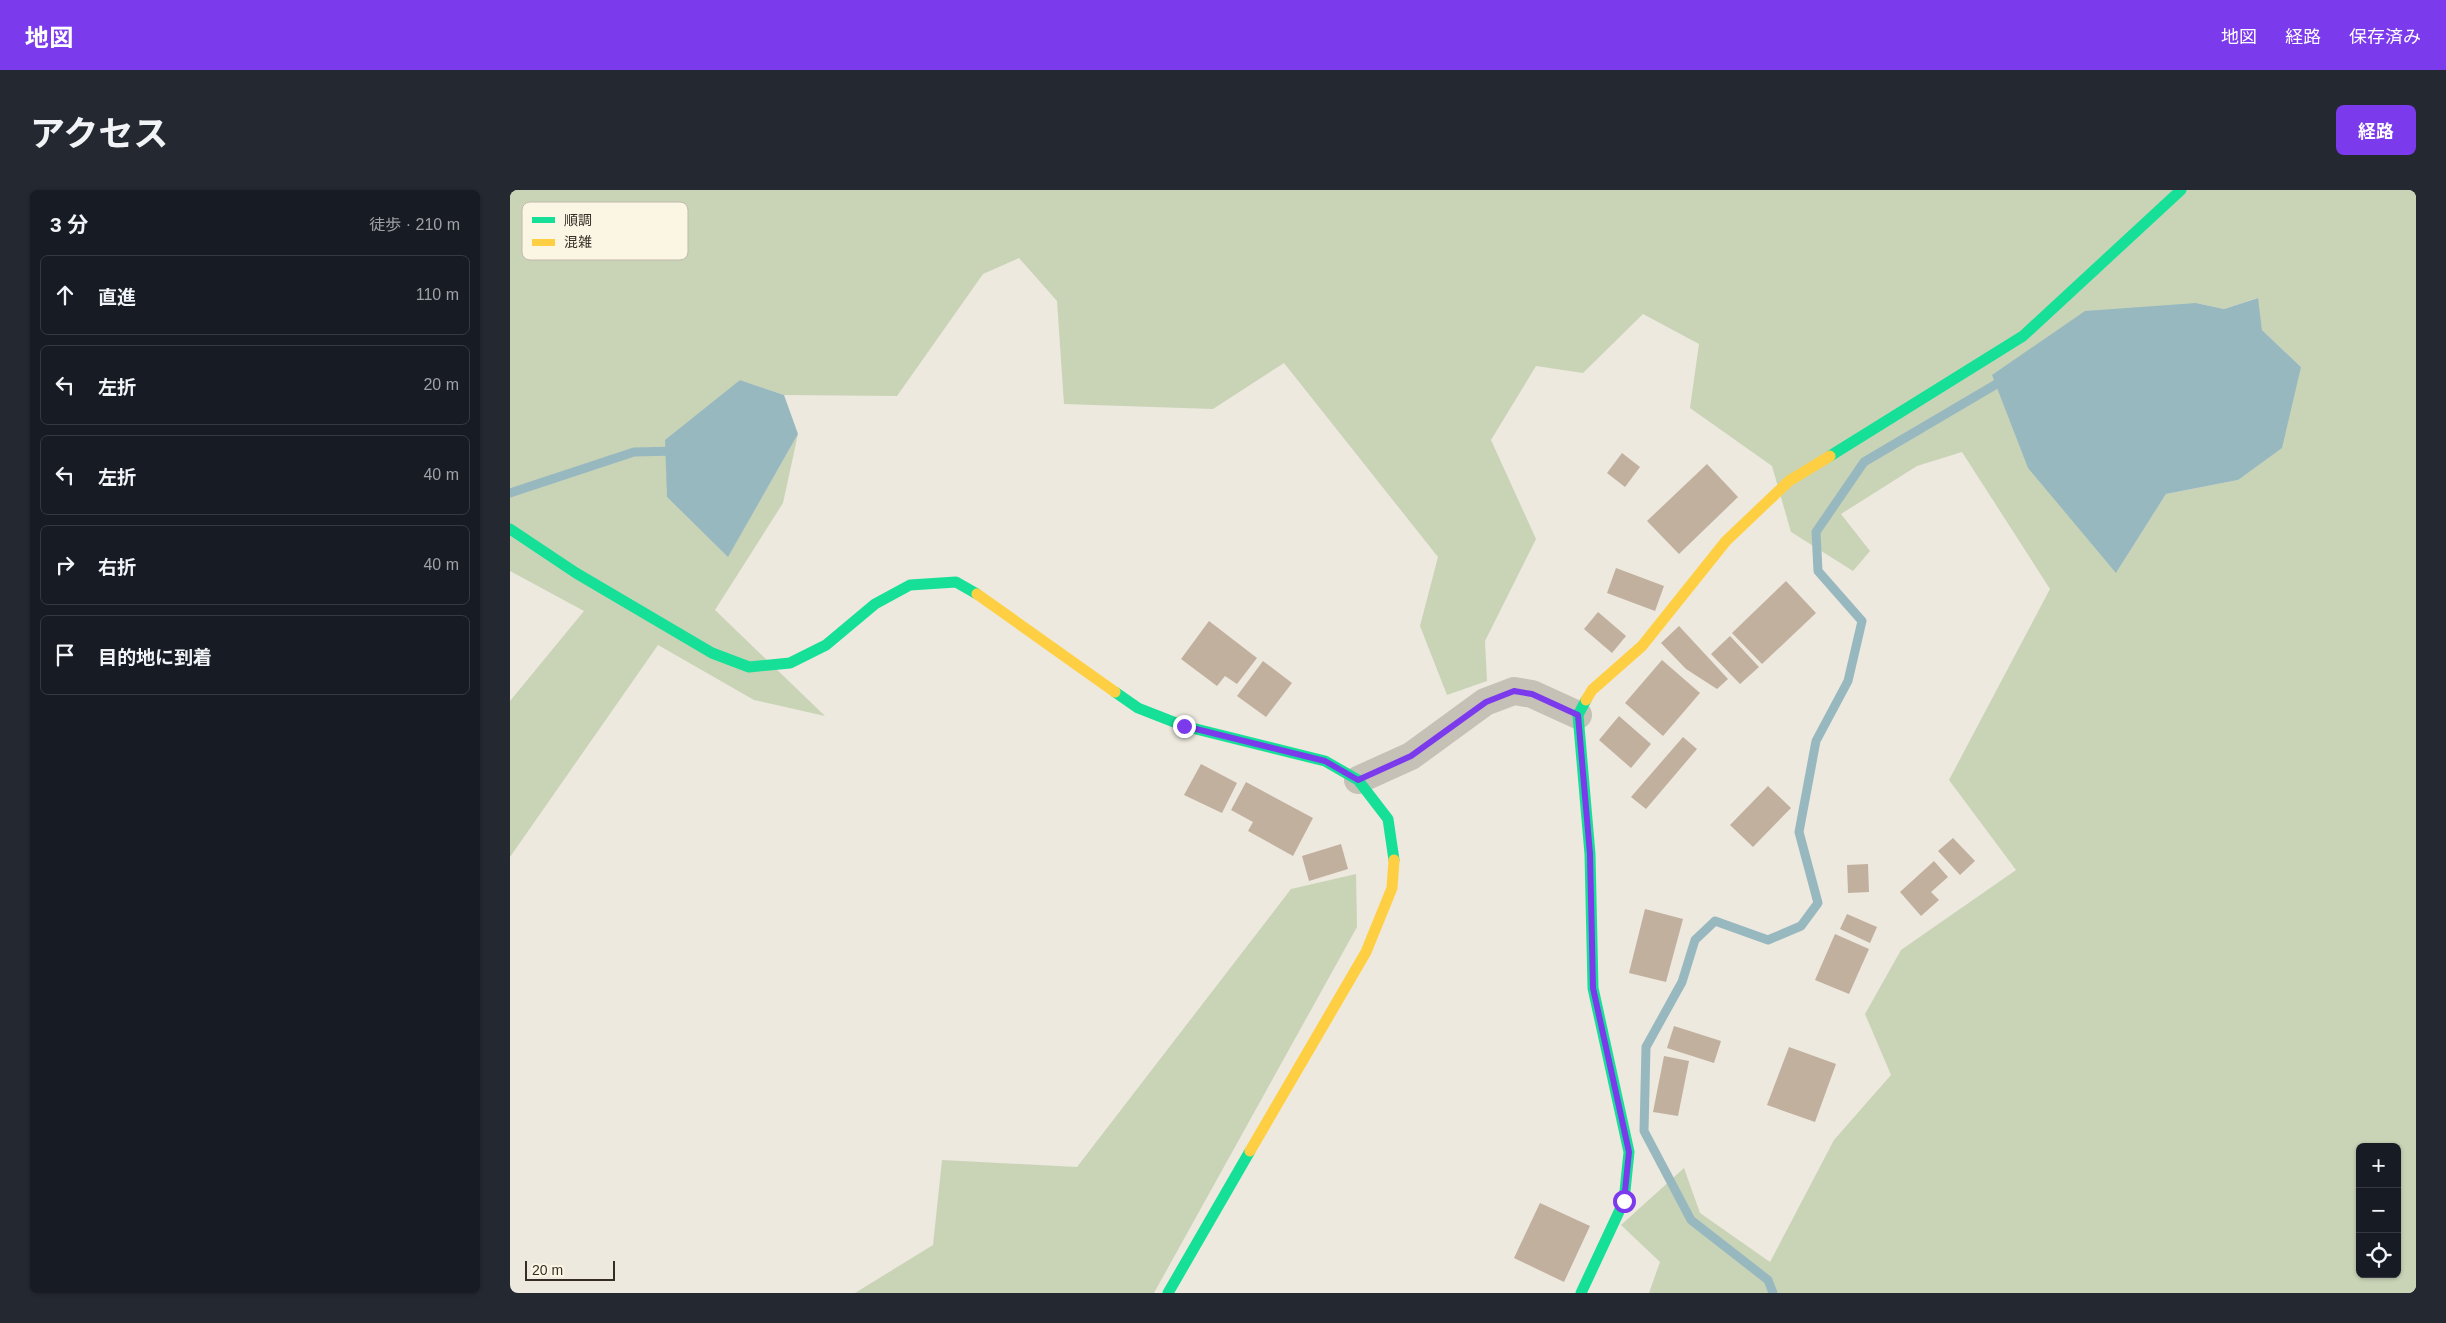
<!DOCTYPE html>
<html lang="ja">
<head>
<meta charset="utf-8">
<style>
	:root { --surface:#171b24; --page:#242831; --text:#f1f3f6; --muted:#9ea1a6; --line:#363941; --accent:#7c3aed }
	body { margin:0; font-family:Arial,"Noto Sans JP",sans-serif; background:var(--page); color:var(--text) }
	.controls { position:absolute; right:15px; bottom:15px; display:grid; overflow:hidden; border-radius:8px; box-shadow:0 1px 4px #0004 }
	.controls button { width:45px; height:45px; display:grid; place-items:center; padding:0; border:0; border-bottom:1px solid var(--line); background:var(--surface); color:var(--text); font:25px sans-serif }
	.scale { position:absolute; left:15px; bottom:12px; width:90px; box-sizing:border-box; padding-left:5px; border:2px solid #362e26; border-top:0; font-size:14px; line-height:18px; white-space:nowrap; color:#362e26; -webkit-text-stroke:4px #fbf5e4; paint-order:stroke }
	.stop { position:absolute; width:15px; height:15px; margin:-11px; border:4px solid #7c3aed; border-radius:50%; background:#fff }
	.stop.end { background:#7c3aed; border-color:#fff; box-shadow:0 1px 5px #0008 }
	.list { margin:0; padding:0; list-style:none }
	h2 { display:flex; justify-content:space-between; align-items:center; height:65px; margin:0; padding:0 20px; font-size:21px }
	h2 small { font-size:16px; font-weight:400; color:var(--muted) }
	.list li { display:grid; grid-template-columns:32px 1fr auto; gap:15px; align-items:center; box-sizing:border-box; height:80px; margin:0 10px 10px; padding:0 10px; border:1px solid var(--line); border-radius:8px }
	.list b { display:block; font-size:19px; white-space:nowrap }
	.list em { font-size:16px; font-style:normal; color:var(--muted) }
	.icon { flex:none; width:28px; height:28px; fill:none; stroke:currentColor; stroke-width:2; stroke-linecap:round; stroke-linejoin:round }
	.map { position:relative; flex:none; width:1906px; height:1103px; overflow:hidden; border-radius:8px }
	header { display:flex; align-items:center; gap:30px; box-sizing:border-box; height:70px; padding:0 25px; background:var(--accent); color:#fff }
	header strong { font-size:24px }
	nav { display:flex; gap:28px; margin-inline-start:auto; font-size:18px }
	.intro { display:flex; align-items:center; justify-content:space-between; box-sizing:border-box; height:120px; padding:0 30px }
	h1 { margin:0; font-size:35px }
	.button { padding:12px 22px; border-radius:8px; background:var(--accent); color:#fff; font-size:18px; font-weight:700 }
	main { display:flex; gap:30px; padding:0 30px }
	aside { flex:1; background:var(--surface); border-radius:8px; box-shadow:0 1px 4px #0004 }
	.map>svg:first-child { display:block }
	.green { fill:#c9d4b7; fill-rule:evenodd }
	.water { fill:#98b8c0 }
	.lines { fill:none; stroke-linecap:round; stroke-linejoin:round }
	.stream { stroke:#98b8c0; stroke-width:9 }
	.building { fill:#c2b09e }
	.street { stroke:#c6c1b7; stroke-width:28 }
	.fast { stroke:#16e098; stroke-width:11 }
	.slow { stroke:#ffcf43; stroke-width:11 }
	.route { stroke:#7c3aed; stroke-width:6 }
	.key { fill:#fbf5e4; stroke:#c0b9ab; stroke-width:1 }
	.key-label { font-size:14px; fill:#362e26 }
</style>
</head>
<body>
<header>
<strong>地図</strong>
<nav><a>地図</a><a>経路</a><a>保存済み</a></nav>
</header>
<div class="intro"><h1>アクセス</h1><a class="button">経路</a></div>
<main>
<aside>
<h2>3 分<small>徒歩 · 210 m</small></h2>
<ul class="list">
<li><svg class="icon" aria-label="ahead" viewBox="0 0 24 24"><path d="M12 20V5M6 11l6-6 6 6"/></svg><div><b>直進</b></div><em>110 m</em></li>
<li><svg class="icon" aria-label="left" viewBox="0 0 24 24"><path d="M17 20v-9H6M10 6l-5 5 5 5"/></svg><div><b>左折</b></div><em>20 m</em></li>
<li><svg class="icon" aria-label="left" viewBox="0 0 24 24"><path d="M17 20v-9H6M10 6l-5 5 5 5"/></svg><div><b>左折</b></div><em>40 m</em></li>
<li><svg class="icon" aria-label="right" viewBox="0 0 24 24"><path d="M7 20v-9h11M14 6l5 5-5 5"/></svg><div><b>右折</b></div><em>40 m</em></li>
<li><svg class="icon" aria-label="arrive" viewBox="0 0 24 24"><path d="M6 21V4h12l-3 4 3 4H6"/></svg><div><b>目的地に到着</b></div></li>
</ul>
</aside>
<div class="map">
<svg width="1906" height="1103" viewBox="0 0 1906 1103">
	<rect width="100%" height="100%" fill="#ede9de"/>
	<g class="green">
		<path d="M0 0H1906V1103H1139L1150 1072 1111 1035 1174 978 1190 1023 1260 1072 1324 950 1381 885 1355 824 1391 760 1506 680 1439 590 1540 399 1452 262 1407 276 1331 324 1360 361 1343 381 1281 342 1262 276 1180 218 1189 154 1133 124 1073 183 1026 176 981 250 1026 349 975 451 977 491 937 505 910 436 928 367 774 173 703 219 554 214 547 111 509 68 473 84 387 206 274 205 230 190 157 307 218 366 288 244 273 313 205 420 315 526 244 510 148 455 0 667V511L74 421 0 381ZM1747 108 1752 140 1791 177 1728 290 1656 304 1606 383 1686 113 1714 119ZM1850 957H1887V1084H1850Z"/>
		<polygon points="846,684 847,737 644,1103 345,1103 423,1055 432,970 567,977 781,699"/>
	</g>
	<g class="water">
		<polygon points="1748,108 1752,140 1791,177 1772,258 1728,290 1656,304 1606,383 1518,278 1482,185 1575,121 1686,113 1714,119"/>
		<polygon points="230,190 274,205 288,244 218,367 157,307 155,250"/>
	</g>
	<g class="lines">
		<g class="stream">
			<polyline points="0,303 124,262 167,261"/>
			<polyline points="1263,1103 1258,1090 1181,1030 1134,941 1136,857 1172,792 1185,750 1205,731 1258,750 1291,736 1308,713 1289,642 1306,551 1338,491 1352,431 1308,381 1306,342 1354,272 1495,189"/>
		</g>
	</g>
	<g class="building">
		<polygon points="1112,263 1130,277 1115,297 1097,283"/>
		<polygon points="1197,274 1228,307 1169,364 1137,331"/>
		<polygon points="1106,378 1154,396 1145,421 1097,403"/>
		<polygon points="1276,391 1306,423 1252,474 1222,443"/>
		<polygon points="1088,422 1116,446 1102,463 1074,439"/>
		<polygon points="699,431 747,468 727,494 715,486 707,496 671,469"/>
		<polygon points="1169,436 1218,489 1207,499 1176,479 1151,453"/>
		<polygon points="1220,446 1249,477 1230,494 1201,464"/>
		<polygon points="1152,470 1190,503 1153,546 1115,513"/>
		<polygon points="753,471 782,493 756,527 727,506"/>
		<polygon points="1109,526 1141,554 1121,578 1089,550"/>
		<polygon points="1173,547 1187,559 1136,619 1121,607"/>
		<polygon points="691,574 727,593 712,623 674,605"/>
		<polygon points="736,592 803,628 783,666 738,641 743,632 721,620"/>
		<polygon points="1258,596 1281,618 1243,657 1220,635"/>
		<polygon points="1443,648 1465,671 1450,685 1428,661"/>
		<polygon points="831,654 838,679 799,691 792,666"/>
		<polygon points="1424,671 1438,687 1421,702 1429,710 1411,726 1390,702"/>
		<polygon points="1358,674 1359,702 1338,703 1337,675"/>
		<polygon points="1135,719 1173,729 1156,792 1119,783"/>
		<polygon points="1337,724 1367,737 1360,753 1330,739"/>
		<polygon points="1325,744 1359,759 1339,804 1305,790"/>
		<polygon points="1164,836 1211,851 1204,873 1157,858"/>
		<polygon points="1279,857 1326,874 1305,932 1257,915"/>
		<polygon points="1154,866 1179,871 1168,926 1143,922"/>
		<polygon points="1030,1013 1080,1036 1054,1092 1004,1068"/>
	</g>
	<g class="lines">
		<polyline class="street" points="848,590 901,566 975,512 1004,501 1022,504 1068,525"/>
		<g class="fast">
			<polyline points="1320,266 1513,146 1671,0"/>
			<polyline points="0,339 66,383 202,463 239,477 280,473 316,455 365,414 400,395 446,392 467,404"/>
			<polyline points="605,502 628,518 674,536 815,571 848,590 878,629 884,670"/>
			<polyline points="658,1103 740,961"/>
			<polyline points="1071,1103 1114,1011 1119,962 1083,798 1080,664 1068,525 1076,510"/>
		</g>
		<g class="slow">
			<polyline points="467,404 605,502"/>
			<polyline points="1076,510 1082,500 1132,456 1216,351 1279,291 1320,266"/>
			<polyline points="740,961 856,762 882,698 884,670"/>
		</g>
	</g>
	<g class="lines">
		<polyline class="route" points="674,536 815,571 848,590 901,566 976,512 1004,501 1022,504 1068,525 1080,664 1083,798 1119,962 1114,1011"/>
	</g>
	<rect x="12" y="12" width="166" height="58" rx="8" class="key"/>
	<rect x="22" y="27" width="23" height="6" fill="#16e098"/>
	<rect x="22" y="49" width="23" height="7" fill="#ffcf43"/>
	<g class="key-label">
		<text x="54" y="35">順調</text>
		<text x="54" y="57">混雑</text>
	</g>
</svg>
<div class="controls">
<button>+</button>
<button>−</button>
<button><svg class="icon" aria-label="locate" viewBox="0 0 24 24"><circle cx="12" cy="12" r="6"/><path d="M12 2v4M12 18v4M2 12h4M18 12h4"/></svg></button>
</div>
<div class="scale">20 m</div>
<div class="stop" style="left:1114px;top:1011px"></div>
<div class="stop end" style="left:674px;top:536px"></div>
</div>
</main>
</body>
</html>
